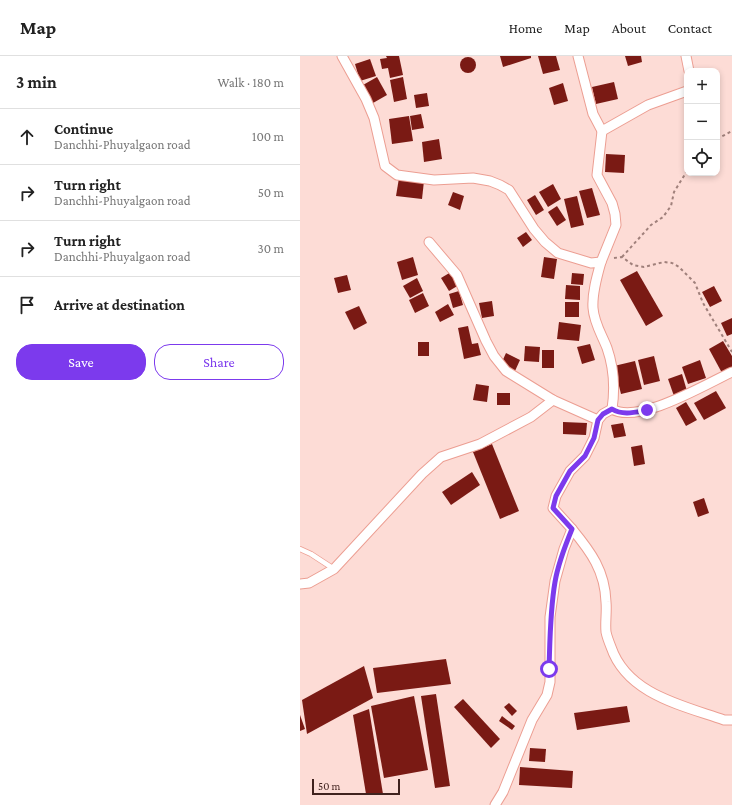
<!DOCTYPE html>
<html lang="en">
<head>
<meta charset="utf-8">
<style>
	:root { --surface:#fff; --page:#f6f6f6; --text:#222; --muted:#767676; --line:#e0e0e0; --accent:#7c3aed }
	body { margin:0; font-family:"Crimson Pro",serif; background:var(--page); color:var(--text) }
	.controls { position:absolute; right:12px; top:12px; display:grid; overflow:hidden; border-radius:8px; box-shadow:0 2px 6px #0003 }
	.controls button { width:36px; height:36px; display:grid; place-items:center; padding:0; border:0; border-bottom:1px solid var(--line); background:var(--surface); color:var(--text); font:20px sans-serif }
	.scale { position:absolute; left:12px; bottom:10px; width:88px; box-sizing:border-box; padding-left:4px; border:2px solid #40221e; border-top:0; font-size:11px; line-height:14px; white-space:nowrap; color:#40221e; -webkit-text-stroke:3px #fddcd6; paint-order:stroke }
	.stop { position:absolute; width:12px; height:12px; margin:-9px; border:3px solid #7c3aed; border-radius:50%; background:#fff }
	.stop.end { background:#7c3aed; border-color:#fff; box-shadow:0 1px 4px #0008 }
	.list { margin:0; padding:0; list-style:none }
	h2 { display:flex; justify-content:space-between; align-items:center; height:52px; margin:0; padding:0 16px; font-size:17px }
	h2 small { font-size:13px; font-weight:400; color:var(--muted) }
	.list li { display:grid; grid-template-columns:26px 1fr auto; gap:12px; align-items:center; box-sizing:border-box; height:56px; padding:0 16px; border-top:1px solid var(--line) }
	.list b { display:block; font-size:15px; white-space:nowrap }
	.list p { margin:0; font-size:13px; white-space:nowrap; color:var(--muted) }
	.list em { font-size:13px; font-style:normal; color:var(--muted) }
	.actions { display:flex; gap:8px; padding:12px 16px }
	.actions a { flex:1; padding:9px 0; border:1px solid var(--accent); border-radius:16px; text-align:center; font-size:14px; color:var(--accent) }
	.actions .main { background:var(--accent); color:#fff }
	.icon { flex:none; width:22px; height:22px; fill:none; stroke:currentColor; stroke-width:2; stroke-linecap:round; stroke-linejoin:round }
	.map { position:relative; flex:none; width:432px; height:749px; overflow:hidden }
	header { display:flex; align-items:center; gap:24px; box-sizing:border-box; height:56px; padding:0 20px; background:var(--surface); border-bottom:1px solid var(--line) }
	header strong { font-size:19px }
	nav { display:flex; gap:22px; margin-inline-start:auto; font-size:14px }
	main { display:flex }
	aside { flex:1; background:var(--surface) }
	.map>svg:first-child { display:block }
	.building { fill:#7a1a14 }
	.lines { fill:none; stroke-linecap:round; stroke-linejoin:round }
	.lane-casing { stroke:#ec9e92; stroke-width:6 }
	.street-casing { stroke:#ec9e92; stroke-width:11 }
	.path { stroke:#a0807b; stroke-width:2; stroke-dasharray:3 3; stroke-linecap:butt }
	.lane { stroke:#fff; stroke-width:4.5 }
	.street { stroke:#fff; stroke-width:9 }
	.route { stroke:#7c3aed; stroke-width:5 }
</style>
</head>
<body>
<header>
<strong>Map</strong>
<nav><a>Home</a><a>Map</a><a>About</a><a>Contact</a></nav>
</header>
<main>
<aside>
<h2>3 min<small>Walk · 180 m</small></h2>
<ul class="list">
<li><svg class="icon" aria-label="ahead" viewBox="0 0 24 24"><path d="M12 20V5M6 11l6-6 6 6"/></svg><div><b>Continue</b><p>Danchhi-Phuyalgaon road</p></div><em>100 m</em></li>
<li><svg class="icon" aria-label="right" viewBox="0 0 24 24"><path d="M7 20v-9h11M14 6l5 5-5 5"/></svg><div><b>Turn right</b><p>Danchhi-Phuyalgaon road</p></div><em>50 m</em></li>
<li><svg class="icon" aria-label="right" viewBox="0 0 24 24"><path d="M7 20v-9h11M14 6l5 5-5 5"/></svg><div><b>Turn right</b><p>Danchhi-Phuyalgaon road</p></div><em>30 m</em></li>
<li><svg class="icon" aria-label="arrive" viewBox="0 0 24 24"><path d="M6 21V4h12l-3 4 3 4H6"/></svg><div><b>Arrive at destination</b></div></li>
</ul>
<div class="actions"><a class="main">Save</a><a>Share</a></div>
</aside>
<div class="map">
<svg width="432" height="749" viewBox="0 0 432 749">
	<rect width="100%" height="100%" fill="#fddcd6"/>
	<g class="building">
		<polygon points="86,0 99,0 103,19 90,22 88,12 82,13 80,3 87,2"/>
		<polygon points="200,0 231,0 231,2 203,11"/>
		<polygon points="238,0 256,0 260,14 243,18"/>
		<polygon points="325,0 341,0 342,6 328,10"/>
		<circle cx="168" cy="9" r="8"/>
		<polygon points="70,3 76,20 60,25 55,8"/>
		<polygon points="77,21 87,39 73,47 63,29"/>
		<polygon points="103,21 107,43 94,46 90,24"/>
		<polygon points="314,26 318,43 296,48 292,31"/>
		<polygon points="263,27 268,45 254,49 249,32"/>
		<polygon points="127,37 129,50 116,52 114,39"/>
		<polygon points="121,58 124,72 112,74 110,60"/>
		<polygon points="109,60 113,85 92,88 89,63"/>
		<polygon points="139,83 142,103 124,106 122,86"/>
		<polygon points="306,98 325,99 324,117 305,116"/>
		<polygon points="99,122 124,125 122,143 96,140"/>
		<polygon points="253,128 261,143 248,151 239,136"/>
		<polygon points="292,132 300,159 287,162 279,135"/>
		<polygon points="153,136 164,140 160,154 148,149"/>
		<polygon points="235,139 244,154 236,159 227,144"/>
		<polygon points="277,140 284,169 271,172 264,143"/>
		<polygon points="257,150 266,164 257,170 248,156"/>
		<polygon points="226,176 232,184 223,191 217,182"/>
		<polygon points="113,201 118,219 102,224 97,206"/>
		<polygon points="244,201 257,203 254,223 241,221"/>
		<polygon points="337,215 363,260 346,270 320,224"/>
		<polygon points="151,216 159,229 149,235 141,222"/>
		<polygon points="272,217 284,218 283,229 271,228"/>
		<polygon points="47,219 51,234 38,237 34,222"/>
		<polygon points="117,222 123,235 110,242 103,230"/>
		<polygon points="266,229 280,230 280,244 265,243"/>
		<polygon points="414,230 422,245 410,251 402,236"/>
		<polygon points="159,235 163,249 153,252 149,238"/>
		<polygon points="123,237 129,250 115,257 109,244"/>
		<polygon points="192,245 194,260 182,262 179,247"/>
		<rect x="265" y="246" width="14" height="15"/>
		<polygon points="148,248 154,259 140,266 135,256"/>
		<polygon points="59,250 67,267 54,274 45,256"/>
		<polygon points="432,262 432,278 427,280 421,267"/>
		<polygon points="259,266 281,269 279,285 257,283"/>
		<polygon points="168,270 172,288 178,287 181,299 164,303 158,272"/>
		<polygon points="423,285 432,300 432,312 422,317 409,293"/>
		<rect x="118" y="286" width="11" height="14"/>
		<polygon points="290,288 295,304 282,308 277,291"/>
		<polygon points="225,290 240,291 239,306 224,305"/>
		<rect x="242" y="294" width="12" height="18"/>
		<polygon points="206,297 220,304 215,315 201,308"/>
		<polygon points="354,300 360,325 344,329 338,304"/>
		<polygon points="400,304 406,322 388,328 382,311"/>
		<polygon points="335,305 342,333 321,338 314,310"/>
		<polygon points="382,318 387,335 374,340 368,323"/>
		<polygon points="176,328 189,330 187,346 173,344"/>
		<polygon points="416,335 426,352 404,364 394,347"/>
		<rect x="197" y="337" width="13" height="12"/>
		<polygon points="386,346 397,364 386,370 376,352"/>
		<polygon points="263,366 287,367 286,379 263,378"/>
		<polygon points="323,367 326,380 314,382 311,369"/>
		<polygon points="192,388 219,455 200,463 173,396"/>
		<polygon points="342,389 345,408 334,410 331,391"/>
		<polygon points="172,416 180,429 151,449 142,436"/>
		<polygon points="404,442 409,457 398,461 393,446"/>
		<polygon points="146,603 151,628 77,637 73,612"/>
		<polygon points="64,610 73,642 7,678 2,644"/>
		<polygon points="136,638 150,730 135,732 121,640"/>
		<polygon points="114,640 128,714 84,722 71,650"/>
		<polygon points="163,643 200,683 191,692 154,651"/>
		<polygon points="209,647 217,655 212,660 204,651"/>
		<polygon points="327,650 330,666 277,674 274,657"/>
		<polygon points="69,653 83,738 66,738 53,659"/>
		<polygon points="0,659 5,673 0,675"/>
		<polygon points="202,660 215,670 212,674 199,665"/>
		<polygon points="230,692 246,693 245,706 229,705"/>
		<polygon points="220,711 273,715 272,732 219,729"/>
	</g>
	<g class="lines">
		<defs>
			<polyline id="lane" points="0,493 11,498 34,513"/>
			<g id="street">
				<path d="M42 0 66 43 74 62 85 110 97 119 134 124 173 122 190 125 200 129 209 134 234 173 245 186 258 197 291 207 301 206C297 220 292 237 293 252 294 267 302 279 307 292 314 312 315 333 312 353"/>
				<polyline points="278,0 293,58 302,75 297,119 312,147 315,158 316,169 301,206"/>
				<polyline points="386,0 389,15"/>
				<polyline points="302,75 348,49 387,35"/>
				<polyline points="129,186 157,219 186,285 194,300 206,315 253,344 298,364"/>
				<path d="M272 473C291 496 305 515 306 546 307 556 305 566 306 576 307 581 309 586 311 591 327 638 381 649 424 664H432"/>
				<polyline points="0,528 9,527 34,513 122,418 141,401 180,388 231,361 253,344"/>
				<path d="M195 749 203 736 232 664 247 639 250 626V561L255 525 264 493 272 473 253 452 256 440 270 415 285 400 294 382 298 364 303 358 312 353C338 369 406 328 432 316"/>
			</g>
		</defs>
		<use href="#lane" class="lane-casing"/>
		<use href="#street" class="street-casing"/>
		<g class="path">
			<polyline points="417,83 432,75"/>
			<polyline points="322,201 351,169 363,161 371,150 374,136 387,115"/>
			<polyline points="314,202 322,201 333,209 344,211 364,206 372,207 379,211 395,227 403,247 432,296"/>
		</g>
		<use href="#lane" class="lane"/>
		<use href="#street" class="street"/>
	</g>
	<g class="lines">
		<path class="route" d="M249 613C250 584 250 555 255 526 258 508 265 490 272 473L253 452 256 440 270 415 285 400 294 382 298 364 303 358 312 353C323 360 336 356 347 354"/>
	</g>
</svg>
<div class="controls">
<button>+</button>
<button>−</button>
<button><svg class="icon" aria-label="locate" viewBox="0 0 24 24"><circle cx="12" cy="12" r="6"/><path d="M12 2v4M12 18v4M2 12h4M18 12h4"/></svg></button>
</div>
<div class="scale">50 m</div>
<div class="stop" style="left:249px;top:613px"></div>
<div class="stop end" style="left:347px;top:354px"></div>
</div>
</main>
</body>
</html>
